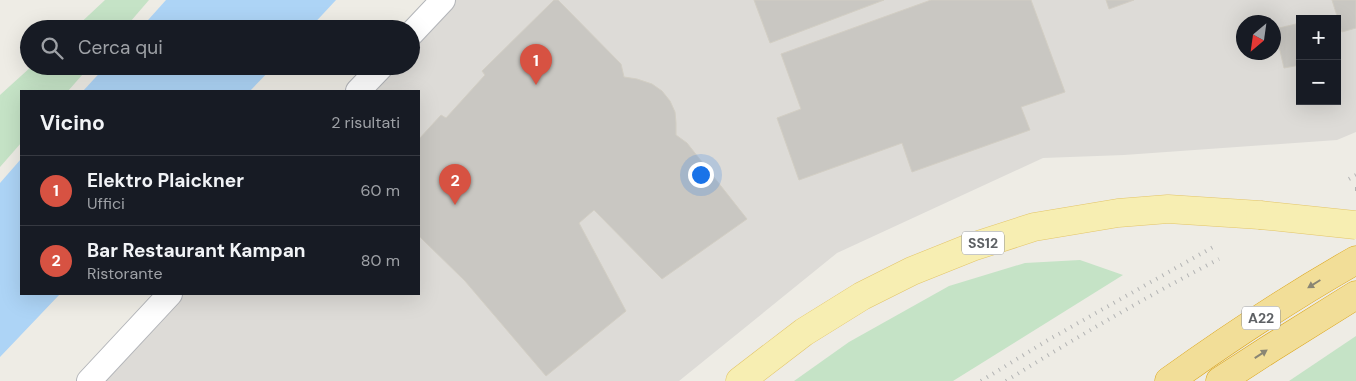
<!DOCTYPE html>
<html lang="it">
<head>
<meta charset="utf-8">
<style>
	:root { --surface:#171b24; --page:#242831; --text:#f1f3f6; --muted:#9ea1a6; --line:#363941; --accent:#d75242 }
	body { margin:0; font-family:"DM Sans",sans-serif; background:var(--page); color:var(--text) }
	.controls { position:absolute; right:15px; top:15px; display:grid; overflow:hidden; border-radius:0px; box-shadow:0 5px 20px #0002 }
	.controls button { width:45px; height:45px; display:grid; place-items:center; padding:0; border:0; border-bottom:1px solid var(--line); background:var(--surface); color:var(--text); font:25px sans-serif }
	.compass { position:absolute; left:1236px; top:15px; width:45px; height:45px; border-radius:50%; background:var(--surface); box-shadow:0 5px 20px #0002; rotate:209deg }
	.you { position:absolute; left:700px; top:174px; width:18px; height:18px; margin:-12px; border:4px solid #fff; border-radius:50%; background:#1a73e8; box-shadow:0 0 0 8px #1a73e833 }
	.badge { display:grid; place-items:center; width:32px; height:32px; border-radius:50%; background:var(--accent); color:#fff; font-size:16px; font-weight:700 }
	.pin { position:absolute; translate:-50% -41px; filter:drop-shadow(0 1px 2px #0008) }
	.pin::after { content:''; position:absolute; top:26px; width:18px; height:15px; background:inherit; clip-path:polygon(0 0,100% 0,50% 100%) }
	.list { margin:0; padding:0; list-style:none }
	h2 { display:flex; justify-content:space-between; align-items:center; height:65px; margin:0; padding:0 20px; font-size:21px }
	h2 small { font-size:16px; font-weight:400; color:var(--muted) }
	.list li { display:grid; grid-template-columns:32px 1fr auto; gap:15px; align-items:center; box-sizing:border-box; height:70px; padding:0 20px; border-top:1px solid var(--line) }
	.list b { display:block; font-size:19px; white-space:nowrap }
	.list p { margin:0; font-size:16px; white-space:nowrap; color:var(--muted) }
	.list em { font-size:16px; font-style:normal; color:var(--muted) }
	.icon { flex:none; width:28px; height:28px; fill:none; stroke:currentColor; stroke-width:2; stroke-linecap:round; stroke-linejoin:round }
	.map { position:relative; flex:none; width:1356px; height:381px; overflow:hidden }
	.search { position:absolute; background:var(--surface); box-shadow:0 5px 20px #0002; left:20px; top:20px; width:400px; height:55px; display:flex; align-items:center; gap:12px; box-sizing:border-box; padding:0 18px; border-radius:28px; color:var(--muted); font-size:19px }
	.panel { position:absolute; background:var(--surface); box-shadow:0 5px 20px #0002; left:20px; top:90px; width:400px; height:205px; border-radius:0px }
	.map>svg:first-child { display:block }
	.industrial { fill:#dddbd7; fill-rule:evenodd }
	.green { fill:#c5e3c6 }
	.water { fill:#add4f6 }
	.building { fill:#c9c7c2; stroke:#d2cec4 }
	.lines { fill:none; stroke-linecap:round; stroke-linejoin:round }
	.minor-casing { stroke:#b3b5b9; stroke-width:26 }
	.major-casing { stroke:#e3c569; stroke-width:29 }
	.highway-casing { stroke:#dba418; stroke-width:29 }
	.minor { stroke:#fff; stroke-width:24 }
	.major { stroke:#f7eeb2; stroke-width:28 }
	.highway { stroke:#f2de98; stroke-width:28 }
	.rail { stroke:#b3b4b4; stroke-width:4; stroke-dasharray:1 6; stroke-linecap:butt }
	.major-bridge-casing { stroke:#e3c569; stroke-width:29; stroke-linecap:butt }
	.major-bridge { stroke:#f7eeb2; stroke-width:28 }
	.oneway { fill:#8a8674 }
	.labels { text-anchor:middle; stroke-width:4; stroke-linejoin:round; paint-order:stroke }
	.shield { fill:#fff; stroke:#8e9092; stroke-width:1 }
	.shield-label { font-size:14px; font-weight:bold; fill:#5d6064 }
</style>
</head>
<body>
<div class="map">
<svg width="1356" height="381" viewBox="0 0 1356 381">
	<rect width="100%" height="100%" fill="#eeece5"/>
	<path class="industrial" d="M443 0H1356V132L1337 140 1124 155 1043 158 837 253 679 381H89L170 294H419V91H358L382 66H411V34ZM1300 19H1337V101H1300ZM1244 22H1274V52H1244Z"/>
	<g class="green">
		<polygon points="105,0 149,0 124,29 74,29"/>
		<polygon points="32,66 90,66 68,91 21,91 21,143 0,167 0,95"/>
		<polygon points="1080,260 1123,275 953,381 794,381 849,342 949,286 1025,263"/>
		<polygon points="1356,336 1356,381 1289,381"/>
	</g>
	<g class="water">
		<polygon points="166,0 336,0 309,29 140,29"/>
		<polygon points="106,66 274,66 250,91 83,91"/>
		<polygon points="21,159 21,294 60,294 0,357 0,183"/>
	</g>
	<g class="building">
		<polygon points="554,0 558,0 621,64 624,77 637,79 652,84 662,91 670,101 675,112 676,123 676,135 687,143 747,219 662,279 594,210 579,223 626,311 546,376 465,281 419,236 419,139 441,115 446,118 485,75 482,71"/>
		<polygon points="754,0 884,0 770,43"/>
		<polygon points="931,0 1031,0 1065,92 1021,107 1030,130 912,172 902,143 799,180 777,118 801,109 781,54"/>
		<polygon points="1106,0 1134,0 1109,9"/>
		<polygon points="1332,0 1356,0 1356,28 1342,32"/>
		<polygon points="1300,23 1300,65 1284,68 1275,29"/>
	</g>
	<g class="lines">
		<defs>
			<g id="minor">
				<polyline points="411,34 443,0"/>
				<polyline points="358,91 382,66"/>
				<polyline points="89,381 170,294"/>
			</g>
			<polyline id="major" points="740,381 804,332 862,296 912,271 972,247 1034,227 1118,213 1168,209 1260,215"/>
			<g id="highway">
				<path d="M1169 381C1229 338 1291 297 1356 260"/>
				<polyline points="1220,381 1271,348 1356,295"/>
			</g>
		</defs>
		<use href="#minor" class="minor-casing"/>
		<use href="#major" class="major-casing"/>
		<use href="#highway" class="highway-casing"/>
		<use href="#minor" class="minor"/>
		<use href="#major" class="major"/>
		<use href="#highway" class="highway"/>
		<g class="rail">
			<polyline points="1349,179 1356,175"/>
			<polyline points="1355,189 1356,189"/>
			<polyline points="981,381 1048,340 1213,247"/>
			<path d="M1006 381C1075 338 1146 297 1219 259"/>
		</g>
		<defs>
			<polyline id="major-bridge" points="1260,215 1356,225"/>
		</defs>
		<use href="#major-bridge" class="major-bridge-casing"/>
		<use href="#major-bridge" class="major-bridge"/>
	</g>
	<defs><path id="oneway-solid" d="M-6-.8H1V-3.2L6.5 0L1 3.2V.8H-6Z" transform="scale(1.25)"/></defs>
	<g class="oneway">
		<use href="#oneway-solid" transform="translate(1314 284) rotate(148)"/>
		<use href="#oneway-solid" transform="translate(1261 354) rotate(-33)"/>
	</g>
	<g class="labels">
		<g class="shield">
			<rect x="962" y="231.5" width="42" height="23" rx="4"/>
			<rect x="1242" y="306.5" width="38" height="23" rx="4"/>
		</g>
		<g class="shield-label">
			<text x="983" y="248">SS12</text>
			<text x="1261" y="323">A22</text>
		</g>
	</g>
</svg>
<div class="controls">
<button>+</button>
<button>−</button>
</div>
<svg class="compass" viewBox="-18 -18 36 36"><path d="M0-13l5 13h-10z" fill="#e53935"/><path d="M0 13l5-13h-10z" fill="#9ea1a6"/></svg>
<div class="you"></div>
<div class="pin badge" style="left:536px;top:85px">1</div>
<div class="pin badge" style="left:455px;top:205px">2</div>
<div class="search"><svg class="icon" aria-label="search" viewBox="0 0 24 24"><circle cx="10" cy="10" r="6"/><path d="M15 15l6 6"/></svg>Cerca qui</div>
<section class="panel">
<h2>Vicino<small>2 risultati</small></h2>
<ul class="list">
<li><span class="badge">1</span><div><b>Elektro Plaickner</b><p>Uffici</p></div><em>60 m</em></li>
<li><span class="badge">2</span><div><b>Bar Restaurant Kampan</b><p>Ristorante</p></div><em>80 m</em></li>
</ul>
</section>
</div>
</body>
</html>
